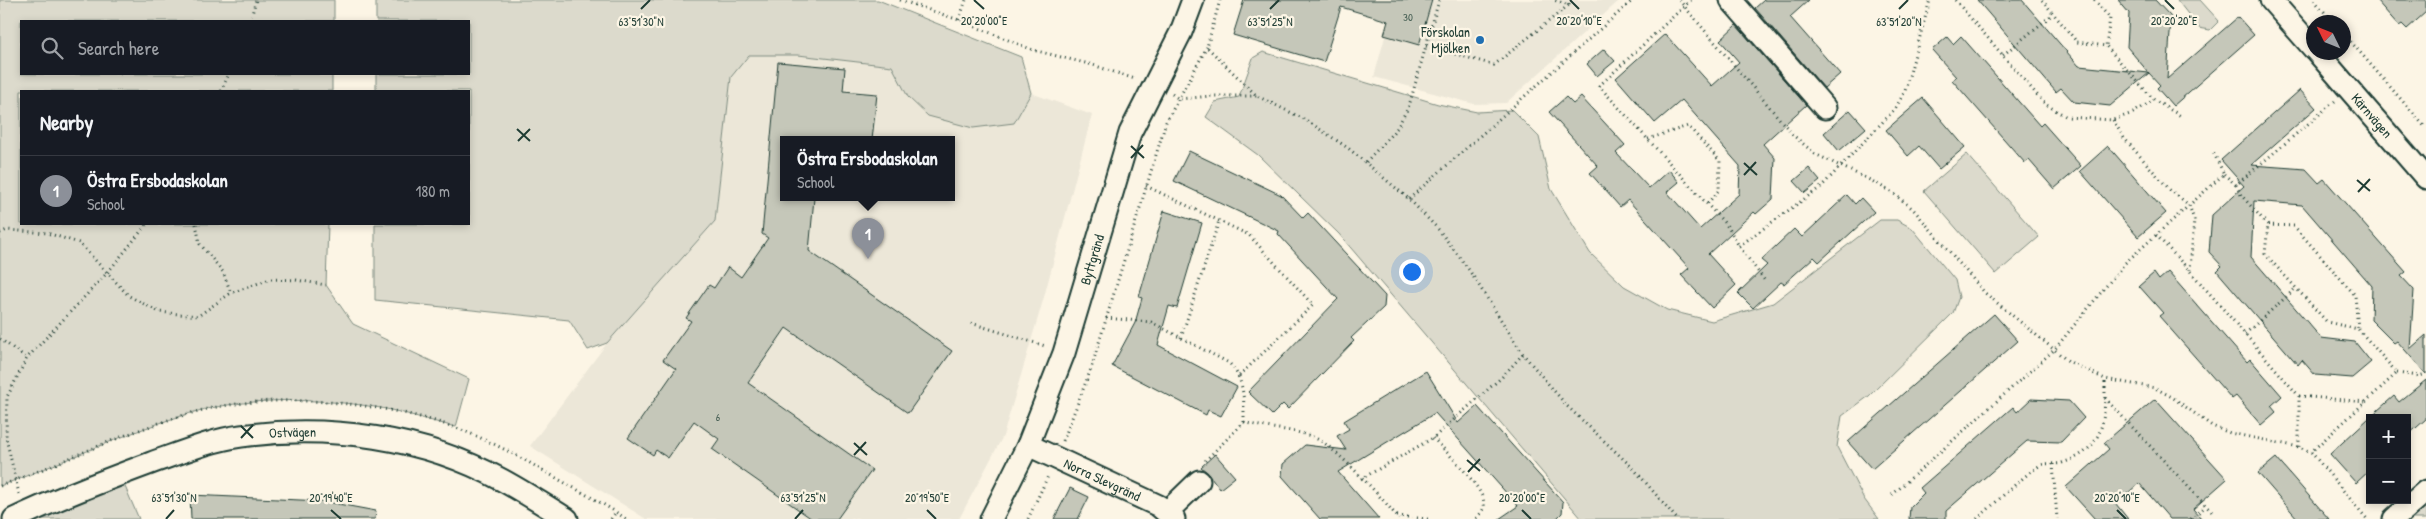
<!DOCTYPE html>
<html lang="en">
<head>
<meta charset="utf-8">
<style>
	:root { --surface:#171b24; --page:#20242c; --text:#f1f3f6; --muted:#9ea1a6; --line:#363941; --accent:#8c9099 }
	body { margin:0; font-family:"Patrick Hand",sans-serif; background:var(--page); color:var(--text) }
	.controls { position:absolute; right:15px; bottom:15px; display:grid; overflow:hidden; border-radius:0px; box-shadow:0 2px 8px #0003 }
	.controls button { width:45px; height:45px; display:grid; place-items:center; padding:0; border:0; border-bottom:1px solid var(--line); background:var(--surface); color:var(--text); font:25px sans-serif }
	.compass { position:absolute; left:2306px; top:15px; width:45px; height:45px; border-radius:50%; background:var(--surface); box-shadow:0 2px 8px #0003; rotate:313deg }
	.you { position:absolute; left:1411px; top:271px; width:18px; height:18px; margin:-12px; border:4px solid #fff; border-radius:50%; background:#1a73e8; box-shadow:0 0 0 8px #1a73e833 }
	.badge { display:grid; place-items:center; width:32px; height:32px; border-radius:50%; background:var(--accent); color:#fff; font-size:16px; font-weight:700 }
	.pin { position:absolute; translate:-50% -41px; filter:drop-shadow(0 1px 2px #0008) }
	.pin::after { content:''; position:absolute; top:26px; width:18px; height:15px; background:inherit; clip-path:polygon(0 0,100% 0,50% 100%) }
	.popup { position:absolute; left:780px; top:136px; width:175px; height:65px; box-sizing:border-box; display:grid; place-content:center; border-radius:0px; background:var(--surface); filter:drop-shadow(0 1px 4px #0005); font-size:16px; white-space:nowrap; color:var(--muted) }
	.popup b { font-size:19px; color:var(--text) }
	.popup::after { content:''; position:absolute; left:50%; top:100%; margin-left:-10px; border:10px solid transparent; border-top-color:var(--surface) }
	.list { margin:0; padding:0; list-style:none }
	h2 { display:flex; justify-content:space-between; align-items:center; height:65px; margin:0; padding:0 20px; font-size:21px }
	h2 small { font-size:16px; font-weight:400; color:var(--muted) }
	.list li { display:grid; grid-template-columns:32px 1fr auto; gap:15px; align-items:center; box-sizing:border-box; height:70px; padding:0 20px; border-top:1px solid var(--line) }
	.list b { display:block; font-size:19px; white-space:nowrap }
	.list p { margin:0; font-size:16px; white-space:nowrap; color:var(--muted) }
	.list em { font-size:16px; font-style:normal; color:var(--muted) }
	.icon { flex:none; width:28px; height:28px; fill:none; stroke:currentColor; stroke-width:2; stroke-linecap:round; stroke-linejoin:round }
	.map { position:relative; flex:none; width:2426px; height:519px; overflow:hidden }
	.search { position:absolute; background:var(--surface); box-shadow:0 2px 8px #0003; left:20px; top:20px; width:450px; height:55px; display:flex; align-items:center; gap:12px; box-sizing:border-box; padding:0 18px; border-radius:0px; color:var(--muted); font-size:19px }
	.panel { position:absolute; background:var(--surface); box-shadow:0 2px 8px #0003; left:20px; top:90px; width:450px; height:135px; border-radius:0px }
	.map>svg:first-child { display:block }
	.built { fill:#ece7d8; fill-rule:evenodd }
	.green { fill:#dcdacc; stroke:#7e8c80 }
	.building { fill:#c5c7b9; stroke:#1f3d34 }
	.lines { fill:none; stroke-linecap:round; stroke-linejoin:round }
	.minor-casing { stroke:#1f3d34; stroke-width:25 }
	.path { stroke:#1f3d34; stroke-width:3; stroke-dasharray:1 4; stroke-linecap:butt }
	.minor { stroke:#fcf5e5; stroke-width:21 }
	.ticks { fill:none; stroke:#1f3d34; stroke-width:2 }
	.poi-dot { fill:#1f6fb2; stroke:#fcf5e5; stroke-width:2 }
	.labels { text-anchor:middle; stroke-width:4.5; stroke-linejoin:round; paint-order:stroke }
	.number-label { font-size:11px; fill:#486055 }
	.poi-label { font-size:14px; fill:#1f3d34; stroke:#fcf5e5; text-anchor:end }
	.street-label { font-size:14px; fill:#1f3d34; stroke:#fcf5e5 }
	.ticks-label { font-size:12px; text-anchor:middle; fill:#1f3d34; stroke:#fcf5e5; stroke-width:4.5; stroke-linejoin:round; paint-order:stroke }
</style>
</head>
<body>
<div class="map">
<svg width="2426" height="519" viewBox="0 0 2426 519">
	<rect width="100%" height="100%" fill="#fcf5e5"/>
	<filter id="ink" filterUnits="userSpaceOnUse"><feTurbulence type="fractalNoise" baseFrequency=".02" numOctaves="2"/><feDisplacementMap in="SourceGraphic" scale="10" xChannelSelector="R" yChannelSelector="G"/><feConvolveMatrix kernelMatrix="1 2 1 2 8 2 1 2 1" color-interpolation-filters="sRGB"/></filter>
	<g filter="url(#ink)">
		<g class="built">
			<polygon points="1395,0 1620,0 1506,103 1474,104 1374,77"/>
			<path d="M749 55H798L892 66 908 97 1014 123 1031 93 1092 115 1044 297 1003 436 959 519H646L530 446 607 343 715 221 731 77ZM784 140H952V198H784Z"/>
		</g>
		<g class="green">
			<path d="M0 0H334V21H21V74H332V91H21V224H328L326 285 353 324 469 379 456 427C429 421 402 411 375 407 319 398 249 397 194 412 128 431 65 462 0 486Z"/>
			<polygon points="376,0 878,0 1021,57 1031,93 1014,123 973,128 928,116 908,97 892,66 798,55 749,55 731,77 715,221 607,343 588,350 569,320 375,300 375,224 469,224 469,91 376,91 376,74 469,74 469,21 376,21"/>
			<polygon points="2177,0 2200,0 2219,21 2210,30 2199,28"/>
			<polygon points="1263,52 1438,104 1477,112 1512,110 1539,137 1551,189 1590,253 1624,286 1667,310 1712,321 1773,303 1880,220 1897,220 1912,228 1955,280 1959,297 1953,313 1869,396 1842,416 1837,447 1864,499 1879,519 1582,519 1339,234 1258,155 1206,117 1215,102 1239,97 1253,58"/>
			<polygon points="1967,154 2039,237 1996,274 1924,191"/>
			<polygon points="120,475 139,519 26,519"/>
			<polygon points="2426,505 2426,519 2408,519"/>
		</g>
		<g class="building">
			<polygon points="1244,0 1432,0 1419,45 1384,35 1388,21 1341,7 1324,62 1233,35"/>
			<polygon points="1764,0 1809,0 1790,17 1840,74 1824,88 1755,8"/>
			<polygon points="1977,0 2022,0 2079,66 2149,73 2127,47 2129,13 2118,0 2155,0 2171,17 2167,79 2238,17 2254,35 2173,106 2157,88 2160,85 2149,73 2110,106 2074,102 2061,88 2056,92"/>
			<polygon points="2376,0 2426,0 2426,12 2407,29 2402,24 2399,26"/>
			<polygon points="1736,25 1806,105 1763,144 1775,158 1773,199 1756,214 1754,212 1708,254 1736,285 1712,308 1681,275 1689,268 1628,200 1620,207 1590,173 1598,166 1549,112 1566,97 1573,104 1581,97 1625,145 1616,153 1649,188 1669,170 1679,182 1667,192 1700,229 1739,194 1740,166 1682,100 1655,123 1616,78 1665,34 1712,86 1739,62 1720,40"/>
			<polygon points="1961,36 2040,126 2043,123 2081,166 2054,189 2029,160 2025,163 1952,80 1956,77 1932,50 1947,37 1953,44"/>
			<polygon points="1604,49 1615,61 1597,76 1587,64"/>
			<polygon points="778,62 845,68 843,91 877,94 872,140 784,140 784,198 814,198 809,251 952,351 908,413 786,328 748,383 872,470 837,519 812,519 712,449 719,439 694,421 668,458 656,450 653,455 628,438 676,369 663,360 691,321 686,318 709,285 714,288 728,267 741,277 768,238 762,234"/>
			<polygon points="2300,90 2316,108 2251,165 2306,169 2319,183 2324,179 2406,272 2401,276 2414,290 2410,349 2426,335 2426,374 2397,341 2394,343 2371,320 2372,286 2302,205 2254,201 2251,257 2321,338 2355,342 2371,362 2352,378 2315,375 2302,360 2298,365 2217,271 2222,266 2209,252 2212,215 2244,186 2221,160"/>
			<polygon points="1923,98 1965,147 1939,169 1919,146 1908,156 1886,130"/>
			<polygon points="1850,110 1866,128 1839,151 1824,133"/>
			<polygon points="2108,146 2166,213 2138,237 2080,171"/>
			<polygon points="1189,151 1281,195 1303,218 1308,213 1385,296 1384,307 1351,338 1354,341 1288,409 1283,404 1272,415 1248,392 1338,299 1278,234 1279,231 1174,181"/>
			<polygon points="1809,168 1820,181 1805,193 1794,181"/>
			<polygon points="1847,195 1855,204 1861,198 1874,212 1819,262 1814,257 1784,284 1781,282 1753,308 1738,293 1767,265 1761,260 1794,229 1802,237"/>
			<polygon points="1164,211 1202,223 1177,308 1169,306 1158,345 1237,387 1221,416 1208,410 1206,415 1112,366 1135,323 1142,298 1139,297"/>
			<polygon points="2168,272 2247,362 2250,359 2282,396 2271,406 2276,412 2261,425 2236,396 2232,399 2159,316 2163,313 2139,286 2154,273 2159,280"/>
			<polygon points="1994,314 2018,341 1872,469 1848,442"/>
			<polygon points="1426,371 1458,423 1477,406 1563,502 1562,513 1556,519 1499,519 1518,506 1435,413 1338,472 1379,519 1320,519 1282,476 1283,464 1305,445 1346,450 1337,436 1349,429 1344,421"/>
			<polygon points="2426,380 2426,419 2407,436 2407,418 2370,418 2370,470 2356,483 2330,454 2369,418 2394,396 2399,402"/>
			<polygon points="2031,399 2069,401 2084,418 2061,442 2027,441 1946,511 1946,519 1909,519 1910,507 1924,493 1920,488 2013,407 2017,412"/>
			<polygon points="2155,399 2227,479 2193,509 2202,519 2170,519 2139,483 2116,504 2128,519 2095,519 2066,487 2109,449 2104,443"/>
			<polygon points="1215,454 1235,477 1220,489 1208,473 1201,467"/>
			<polygon points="2276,458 2329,519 2298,519 2258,473"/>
			<polygon points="1070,488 1089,497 1078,519 1054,519"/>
			<polygon points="190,495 322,501 376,511 375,519 191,519"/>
		</g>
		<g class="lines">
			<defs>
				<g id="minor">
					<polyline points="1731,0 1825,108"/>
					<polyline points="2271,0 2314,49"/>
					<path id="s1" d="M2317 52 2426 178"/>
					<path id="s2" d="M1028 445 1159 506 1174 519"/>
					<polyline points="1167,512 1199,481"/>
					<path id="s3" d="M14 519C58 498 105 480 151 463 180 453 211 440 241 436 329 424 424 437 502 480 524 492 546 506 567 519"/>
					<path id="s4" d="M991 519 1028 445 1064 353 1130 133 1181 32 1193 0"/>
					<polyline points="2394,519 2426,491"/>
				</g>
			</defs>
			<use href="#minor" class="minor-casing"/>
			<g class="path">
				<polyline points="900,0 959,20 1033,50 1093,65 1135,79"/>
				<polyline points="1220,0 1207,47 1257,96 1306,120 1348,148 1409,199 1439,230 1469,270 1523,354 1567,406 1634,469 1677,519"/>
				<polyline points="1679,0 1794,136 1815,154 1872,181 1893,193 1913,209 1985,293 2068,361 2105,379 2155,388 2172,397 2212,426 2230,433 2299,447 2311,452 2367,519"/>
				<polyline points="1691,0 1599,86 1728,227 1739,246 1765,281"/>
				<polyline points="1955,0 2045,104 2067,117 2113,120 2133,113 2154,100"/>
				<polyline points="2042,0 2077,42 2106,46 2154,100 2181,116"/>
				<polyline points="2094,0 2110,18 2106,46"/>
				<polyline points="2314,0 2333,22"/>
				<polyline points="1569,5 1570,0"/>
				<polyline points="959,20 966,0"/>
				<polyline points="250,21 256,0"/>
				<polyline points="2344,34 2426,128"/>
				<polyline points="1426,46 1494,65 1569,5 1554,0"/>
				<polyline points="2003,55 2053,14"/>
				<polyline points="221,91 229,74"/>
				<polyline points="1172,94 1179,99 1212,96 1257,96"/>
				<polyline points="2113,120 2124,138 2170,190 2189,205 2194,220 2190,270"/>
				<polyline points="1648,139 1688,126 1720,161 1719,190 1707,204"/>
				<polyline points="1366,162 1397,128 1409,106 1439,0"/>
				<polyline points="2224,174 2236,185 2335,101"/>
				<polyline points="2236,185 2241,195 2268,225 2265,254 2327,322 2358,329 2397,373 2311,452"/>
				<polyline points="1146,186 1249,235 1313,305 1239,376"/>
				<polyline points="1409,199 1633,0"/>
				<polyline points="196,224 200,244 223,272 231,293"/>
				<polyline points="2268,225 2294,226 2355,295 2358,329"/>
				<polyline points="0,233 7,230 47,233 79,243 129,296 159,312 198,316 231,293 270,279 296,280 326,285"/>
				<polyline points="2156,235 2190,271 2299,396 2299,447"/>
				<polyline points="1739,246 1821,187 1895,109 1905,91 1930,0"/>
				<path d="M1106 318 1151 322 1229 363C1245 379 1244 401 1244 422L1204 462"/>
				<polyline points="971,323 1045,346"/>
				<polyline points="2245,334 2296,288"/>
				<polyline points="1181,338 1219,221"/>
				<polyline points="0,339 27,358"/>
				<polyline points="2397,373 2419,376 2426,374"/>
				<polyline points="2299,396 2366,402"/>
				<polyline points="2105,398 2212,512"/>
				<path d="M1244 422C1268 430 1297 428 1319 440 1338 450 1385 501 1399 519"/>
				<path d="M1433 438C1446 452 1482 485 1484 503 1485 509 1480 515 1475 519"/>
				<polyline points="1063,441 1091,369 1166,122 1207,47"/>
				<polyline points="2053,464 2057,519"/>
				<polyline points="1361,479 1433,438 1502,377 1523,354"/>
				<path d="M0 486C65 462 128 430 195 412 273 391 381 401 456 428 492 441 525 460 558 479 581 492 605 504 626 519"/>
				<polyline points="19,494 6,438 7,397 27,358 108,272 147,224"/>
				<polyline points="1892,495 2054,350 2125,263 2224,174 2213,152"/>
				<polyline points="1397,516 1428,519"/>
				<polyline points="611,519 616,512"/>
				<polyline points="1028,519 1048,476"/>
				<path d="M1977 519C1997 502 2017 481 2039 466 2045 462 2055 465 2062 463 2106 449 2105 419 2105 379"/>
				<polyline points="2191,519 2206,506"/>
			</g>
			<use href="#minor" class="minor"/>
		</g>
	</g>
	<path class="ticks" d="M974 0 984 9M1570 0 1579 9M2165 0 2174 9M641 9 650 0M1270 9 1279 0M1899 9 1908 0M517 129 530 141M518 141 530 129M1131 146 1144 158M1131 158 1143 145M1744 163 1757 175M1744 175 1756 162M2357 180 2370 191M2358 192 2370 179M241 426 253 438M241 438 253 425M854 443 867 455M854 455 866 442M1467 460 1480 471M1468 472 1480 459M331 510 341 519M927 510 936 519M1522 510 1531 519M2117 510 2126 519M166 519 174 510M795 519 803 510"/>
	<circle class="poi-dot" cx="1480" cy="40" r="5"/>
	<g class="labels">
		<g class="number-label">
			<text x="1408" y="21">30</text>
			<text x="718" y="421">6</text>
		</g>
		<g class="poi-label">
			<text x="1470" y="37">Förskolan<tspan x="1470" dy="16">Mjölken</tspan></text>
		</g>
		<g class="street-label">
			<text dy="5" stroke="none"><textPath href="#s1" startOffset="84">Kärnvägen</textPath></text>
			<text dy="5" stroke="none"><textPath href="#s4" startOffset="279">Byttgränd</textPath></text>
			<text dy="5" stroke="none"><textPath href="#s3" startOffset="294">Ostvägen</textPath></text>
			<text dy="5" stroke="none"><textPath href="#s2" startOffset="82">Norra Slevgränd</textPath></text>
		</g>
	</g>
	<g class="ticks-label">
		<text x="984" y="25">20°20'00"E</text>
		<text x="1579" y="25">20°20'10"E</text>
		<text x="2174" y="25">20°20'20"E</text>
		<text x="641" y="26">63°51'30"N</text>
		<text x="1270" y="26">63°51'25"N</text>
		<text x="1899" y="26">63°51'20"N</text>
		<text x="174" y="502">63°51'30"N</text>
		<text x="803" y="502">63°51'25"N</text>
		<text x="331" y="502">20°19'40"E</text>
		<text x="927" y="502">20°19'50"E</text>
		<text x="1522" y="502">20°20'00"E</text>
		<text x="2117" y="502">20°20'10"E</text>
	</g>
</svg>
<div class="controls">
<button>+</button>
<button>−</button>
</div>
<svg class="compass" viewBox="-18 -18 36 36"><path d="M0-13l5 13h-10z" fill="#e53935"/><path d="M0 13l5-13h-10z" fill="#9ea1a6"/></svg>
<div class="you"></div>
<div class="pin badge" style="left:868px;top:259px">1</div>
<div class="popup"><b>Östra Ersbodaskolan</b>School</div>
<div class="search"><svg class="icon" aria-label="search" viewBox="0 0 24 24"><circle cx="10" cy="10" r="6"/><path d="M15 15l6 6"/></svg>Search here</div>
<section class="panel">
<h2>Nearby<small></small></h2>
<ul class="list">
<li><span class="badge">1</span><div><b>Östra Ersbodaskolan</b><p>School</p></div><em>180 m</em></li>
</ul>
</section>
</div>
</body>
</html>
